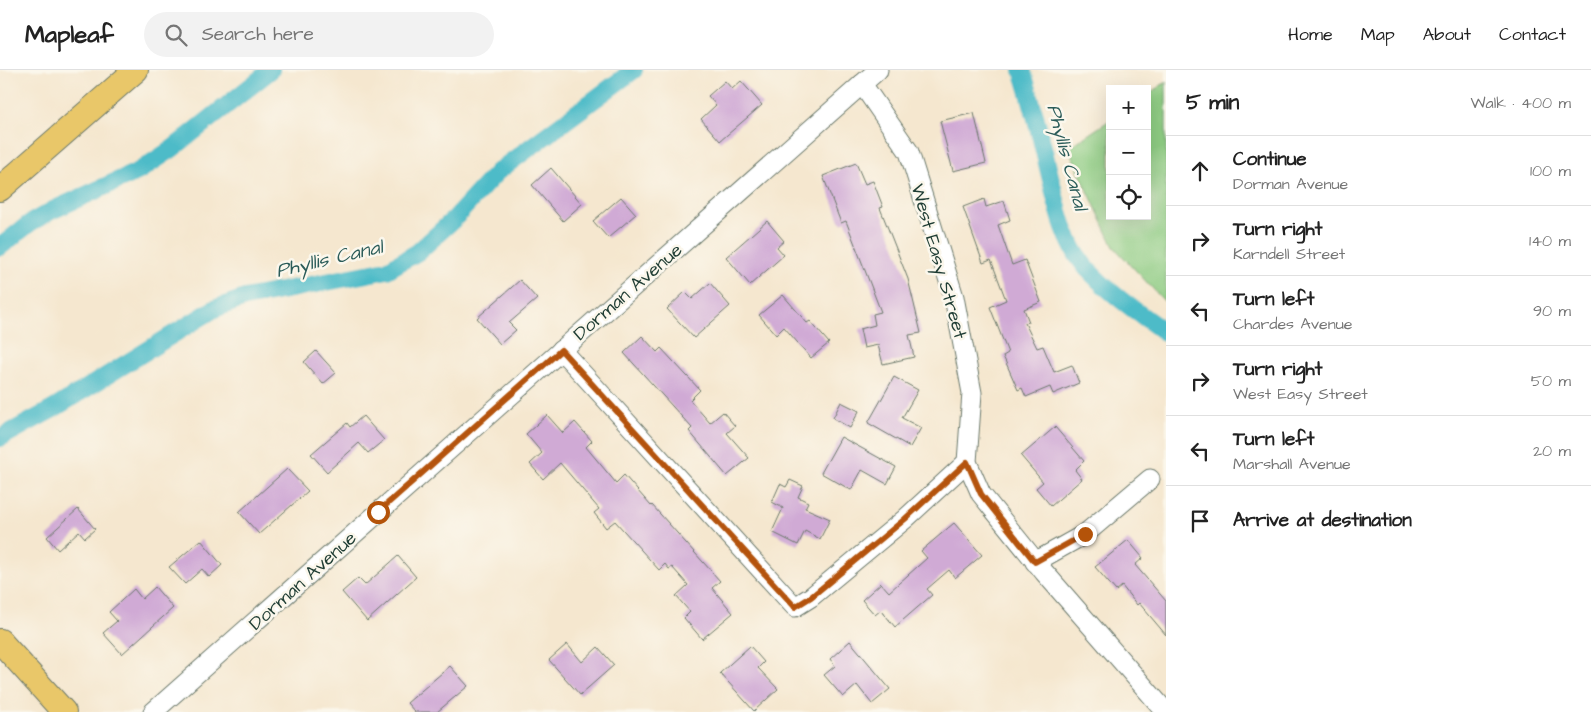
<!DOCTYPE html>
<html lang="en">
<head>
<meta charset="utf-8">
<style>
	:root { --surface:#fff; --page:#f2f2f2; --text:#222; --muted:#767676; --line:#e0e0e0 }
	body { margin:0; font-family:"Architects Daughter",sans-serif; background:var(--page); color:var(--text) }
	.controls { position:absolute; right:15px; top:15px; display:grid; overflow:hidden; border-radius:0px; box-shadow:0 5px 20px #0002 }
	.controls button { width:45px; height:45px; display:grid; place-items:center; padding:0; border:0; border-bottom:1px solid var(--line); background:var(--surface); color:var(--text); font:25px sans-serif }
	.stop { position:absolute; width:15px; height:15px; margin:-11px; border:4px solid #b45309; border-radius:50%; background:#fff }
	.stop.end { background:#b45309; border-color:#fff; box-shadow:0 1px 5px #0008 }
	.list { margin:0; padding:0; list-style:none }
	h2 { display:flex; justify-content:space-between; align-items:center; height:65px; margin:0; padding:0 20px; font-size:21px }
	h2 small { font-size:16px; font-weight:400; color:var(--muted) }
	.list li { display:grid; grid-template-columns:32px 1fr auto; gap:15px; align-items:center; box-sizing:border-box; height:70px; padding:0 20px; border-top:1px solid var(--line) }
	.list b { display:block; font-size:19px; white-space:nowrap }
	.list p { margin:0; font-size:16px; white-space:nowrap; color:var(--muted) }
	.list em { font-size:16px; font-style:normal; color:var(--muted) }
	.icon { flex:none; width:28px; height:28px; fill:none; stroke:currentColor; stroke-width:2; stroke-linecap:round; stroke-linejoin:round }
	.map { position:relative; flex:none; width:1166px; height:642px; overflow:hidden }
	header { display:flex; align-items:center; gap:30px; box-sizing:border-box; height:70px; padding:0 25px; background:var(--surface); border-bottom:1px solid var(--line) }
	header strong { font-size:24px }
	nav { display:flex; gap:28px; margin-inline-start:auto; font-size:18px }
	.search { width:350px; height:45px; background:var(--page); display:flex; align-items:center; gap:12px; box-sizing:border-box; padding:0 18px; border-radius:28px; color:var(--muted); font-size:19px }
	main { display:flex }
	aside { flex:1; background:var(--surface) }
	.map>svg:first-child { display:block }
	.green { fill:#8dcb82; stroke:#56845b }
	.lines { fill:none; stroke-linecap:round; stroke-linejoin:round }
	.canal { stroke:#4ebbc8; stroke-width:18 }
	.building { fill:#d0aad5 }
	.minor-casing { stroke:#6a786a; stroke-width:21 }
	.major-casing { stroke:#6a786a; stroke-width:26 }
	.minor { stroke:#fff; stroke-width:19 }
	.major { stroke:#e9c769; stroke-width:24 }
	.route { stroke:#b45309; stroke-width:6 }
	.labels { text-anchor:middle; stroke-width:5; stroke-linejoin:round; paint-order:stroke }
	.street-label { font-size:19px; fill:#1f3d34; stroke:#fbf7ec }
	.water-label { font-size:20px; font-style:italic; fill:#2b5c59; stroke:#fbf7ec }
</style>
</head>
<body>
<header>
<strong>Mapleaf</strong>
<div class="search"><svg class="icon" aria-label="search" viewBox="0 0 24 24"><circle cx="10" cy="10" r="6"/><path d="M15 15l6 6"/></svg>Search here</div>
<nav><a>Home</a><a>Map</a><a>About</a><a>Contact</a></nav>
</header>
<main>
<div class="map">
<svg width="1166" height="642" viewBox="0 0 1166 642">
	<rect width="100%" height="100%" fill="#fbf7ec"/>
	<filter id="ink" filterUnits="userSpaceOnUse"><feTurbulence type="fractalNoise" baseFrequency=".02" numOctaves="2"/><feDisplacementMap in="SourceGraphic" scale="10" xChannelSelector="R" yChannelSelector="G"/><feConvolveMatrix kernelMatrix="1 2 1 2 8 2 1 2 1" color-interpolation-filters="sRGB"/></filter>
	<filter id="wash" filterUnits="userSpaceOnUse"><feTurbulence type="fractalNoise" baseFrequency=".0096" numOctaves="4" result="noise"/><feDisplacementMap in="SourceGraphic" scale="20" xChannelSelector="R" yChannelSelector="G"/><feGaussianBlur stdDeviation="1.12" result="paint"/><feColorMatrix in="noise" values="0 0 0 0 0 0 0 0 0 0 0 0 0 0 0 0 0 1.4 0 .05"/><feComposite in="paint" operator="in"/></filter>
	<g filter="url(#wash)">
		<rect width="100%" height="100%" fill="#f5e7cf"/>
		<polygon class="green" points="1166,12 1166,233 1114,177 1068,78 1110,50 1110,146 1147,146 1147,25"/>
		<g class="lines">
			<g class="canal">
				<path d="M1022 0C1034 36 1042 74 1051 110 1058 139 1065 171 1084 195 1107 222 1137 242 1166 263"/>
				<polyline points="0,177 30,153 53,140 139,101 172,79 271,0"/>
				<polyline points="0,368 53,339 214,239 245,228 387,200 418,182 454,149 497,102 634,0"/>
			</g>
		</g>
		<g id="blocks">
			<g class="building">
				<polygon points="725,11 732,19 741,11 762,35 720,71 701,49 716,35 708,26"/>
				<polygon points="974,43 986,93 953,101 940,51"/>
				<polygon points="856,93 865,114 873,111 883,137 880,138 908,209 921,263 909,265 914,287 883,294 878,275 864,278 860,259 875,255 873,244 881,242 846,151 841,153 823,106"/>
				<polygon points="551,98 582,134 563,151 532,115"/>
				<polygon points="621,127 636,144 608,168 593,151"/>
				<polygon points="984,129 986,137 1004,131 1010,150 998,155 1012,195 1025,190 1041,232 1024,239 1029,252 1025,253 1037,278 1043,276 1054,302 1072,295 1079,313 1053,324 1050,317 1026,327 1022,318 1018,320 1003,286 1008,283 990,237 1006,230 991,190 983,193 963,137"/>
				<polygon points="767,151 784,171 777,177 784,185 750,215 726,187"/>
				<polygon points="520,210 537,229 509,253 516,260 500,274 477,248"/>
				<polygon points="710,213 730,236 694,268 667,239 685,222 692,229"/>
				<polygon points="783,225 807,253 810,251 829,273 811,288 784,257 776,265 759,245"/>
				<polygon points="642,266 657,282 661,278 700,320 690,330 710,353 723,342 735,356 727,363 749,388 727,406 689,361 692,358 624,283"/>
				<polygon points="316,281 336,303 323,314 304,292"/>
				<polygon points="894,307 918,320 902,348 921,358 910,377 868,353"/>
				<polygon points="841,332 859,341 850,358 833,348"/>
				<polygon points="547,345 563,363 575,352 592,371 586,377 616,413 624,405 651,436 652,435 720,511 712,518 733,543 702,569 684,548 690,542 676,526 688,515 672,497 669,499 665,494 659,500 615,451 606,458 594,443 599,439 560,393 543,409 530,394 542,383 526,364"/>
				<polygon points="363,346 384,370 368,383 359,373 327,402 311,384 347,353 350,357"/>
				<polygon points="1055,357 1084,391 1075,400 1082,409 1051,436 1036,418 1043,412 1021,386"/>
				<polygon points="841,367 896,397 887,414 862,400 851,420 821,403"/>
				<polygon points="287,399 308,421 259,464 239,442"/>
				<polygon points="790,410 803,416 798,427 808,432 805,438 830,449 820,469 805,461 798,475 772,462 783,438 772,432 780,414 786,417"/>
				<polygon points="78,439 95,459 85,468 79,461 58,480 47,467"/>
				<polygon points="954,453 982,485 955,508 949,500 927,519 932,525 895,557 881,540 875,545 862,530 881,513 889,522 927,488 921,481"/>
				<polygon points="201,470 222,495 209,507 202,499 185,514 169,497"/>
				<polygon points="1128,470 1143,488 1135,495 1166,531 1166,565 1139,533 1137,535 1122,516 1116,521 1095,497"/>
				<polygon points="398,486 416,507 367,551 342,522 358,508 365,515"/>
				<polygon points="155,517 173,538 122,584 103,563 117,551 109,542 134,519 142,529"/>
				<polygon points="850,571 890,619 872,634 857,615 843,627 824,605 835,596 830,589"/>
				<polygon points="567,574 582,592 598,577 614,595 580,625 549,590"/>
				<polygon points="750,576 764,592 758,598 778,619 754,641 720,603"/>
				<polygon points="450,596 468,616 437,642 415,642 407,633"/>
			</g>
		</g>
	</g>
	<g filter="url(#ink)">
		<use href="#blocks" fill-opacity="0" stroke="#6a786a" stroke-width="1"/>
		<g class="lines">
			<defs>
				<g id="minor">
					<polyline points="862,14 909,82 954,227 972,323 967,392 981,424 1044,502 1166,642"/>
					<polyline points="561,280 795,537 811,527 905,449 967,392"/>
					<polyline points="1035,492 1085,464 1150,409"/>
					<polyline points="153,642 878,0"/>
				</g>
				<g id="major">
					<polyline points="0,119 136,0"/>
					<polyline points="0,571 64,642"/>
				</g>
			</defs>
			<use href="#minor" class="minor-casing"/>
			<use href="#major" class="major-casing"/>
			<use href="#minor" class="minor"/>
			<use href="#major" class="major"/>
		</g>
	</g>
	<g class="lines" filter="url(#ink)">
		<polyline class="route" points="378,442 561,280 795,537 811,527 905,449 967,392 981,424 1035,492 1085,464"/>
	</g>
	<g class="labels">
		<g class="street-label">
			<text transform="translate(940 191) rotate(74)" y="7">West Easy Street</text>
			<text transform="translate(627 221) rotate(-41)" y="7">Dorman Avenue</text>
			<text transform="translate(302 510) rotate(-42)" y="7">Dorman Avenue</text>
		</g>
		<g class="water-label">
			<text transform="translate(1068 87) rotate(75)" y="7">Phyllis Canal</text>
			<text transform="translate(329 188) rotate(-13)" y="7">Phyllis Canal</text>
		</g>
	</g>
</svg>
<div class="controls">
<button>+</button>
<button>−</button>
<button><svg class="icon" aria-label="locate" viewBox="0 0 24 24"><circle cx="12" cy="12" r="6"/><path d="M12 2v4M12 18v4M2 12h4M18 12h4"/></svg></button>
</div>
<div class="stop" style="left:378px;top:442px"></div>
<div class="stop end" style="left:1085px;top:464px"></div>
</div>
<aside>
<h2>5 min<small>Walk · 400 m</small></h2>
<ul class="list">
<li><svg class="icon" aria-label="ahead" viewBox="0 0 24 24"><path d="M12 20V5M6 11l6-6 6 6"/></svg><div><b>Continue</b><p>Dorman Avenue</p></div><em>100 m</em></li>
<li><svg class="icon" aria-label="right" viewBox="0 0 24 24"><path d="M7 20v-9h11M14 6l5 5-5 5"/></svg><div><b>Turn right</b><p>Karndell Street</p></div><em>140 m</em></li>
<li><svg class="icon" aria-label="left" viewBox="0 0 24 24"><path d="M17 20v-9H6M10 6l-5 5 5 5"/></svg><div><b>Turn left</b><p>Chardes Avenue</p></div><em>90 m</em></li>
<li><svg class="icon" aria-label="right" viewBox="0 0 24 24"><path d="M7 20v-9h11M14 6l5 5-5 5"/></svg><div><b>Turn right</b><p>West Easy Street</p></div><em>50 m</em></li>
<li><svg class="icon" aria-label="left" viewBox="0 0 24 24"><path d="M17 20v-9H6M10 6l-5 5 5 5"/></svg><div><b>Turn left</b><p>Marshall Avenue</p></div><em>20 m</em></li>
<li><svg class="icon" aria-label="arrive" viewBox="0 0 24 24"><path d="M6 21V4h12l-3 4 3 4H6"/></svg><div><b>Arrive at destination</b></div></li>
</ul>
</aside>
</main>
</body>
</html>
